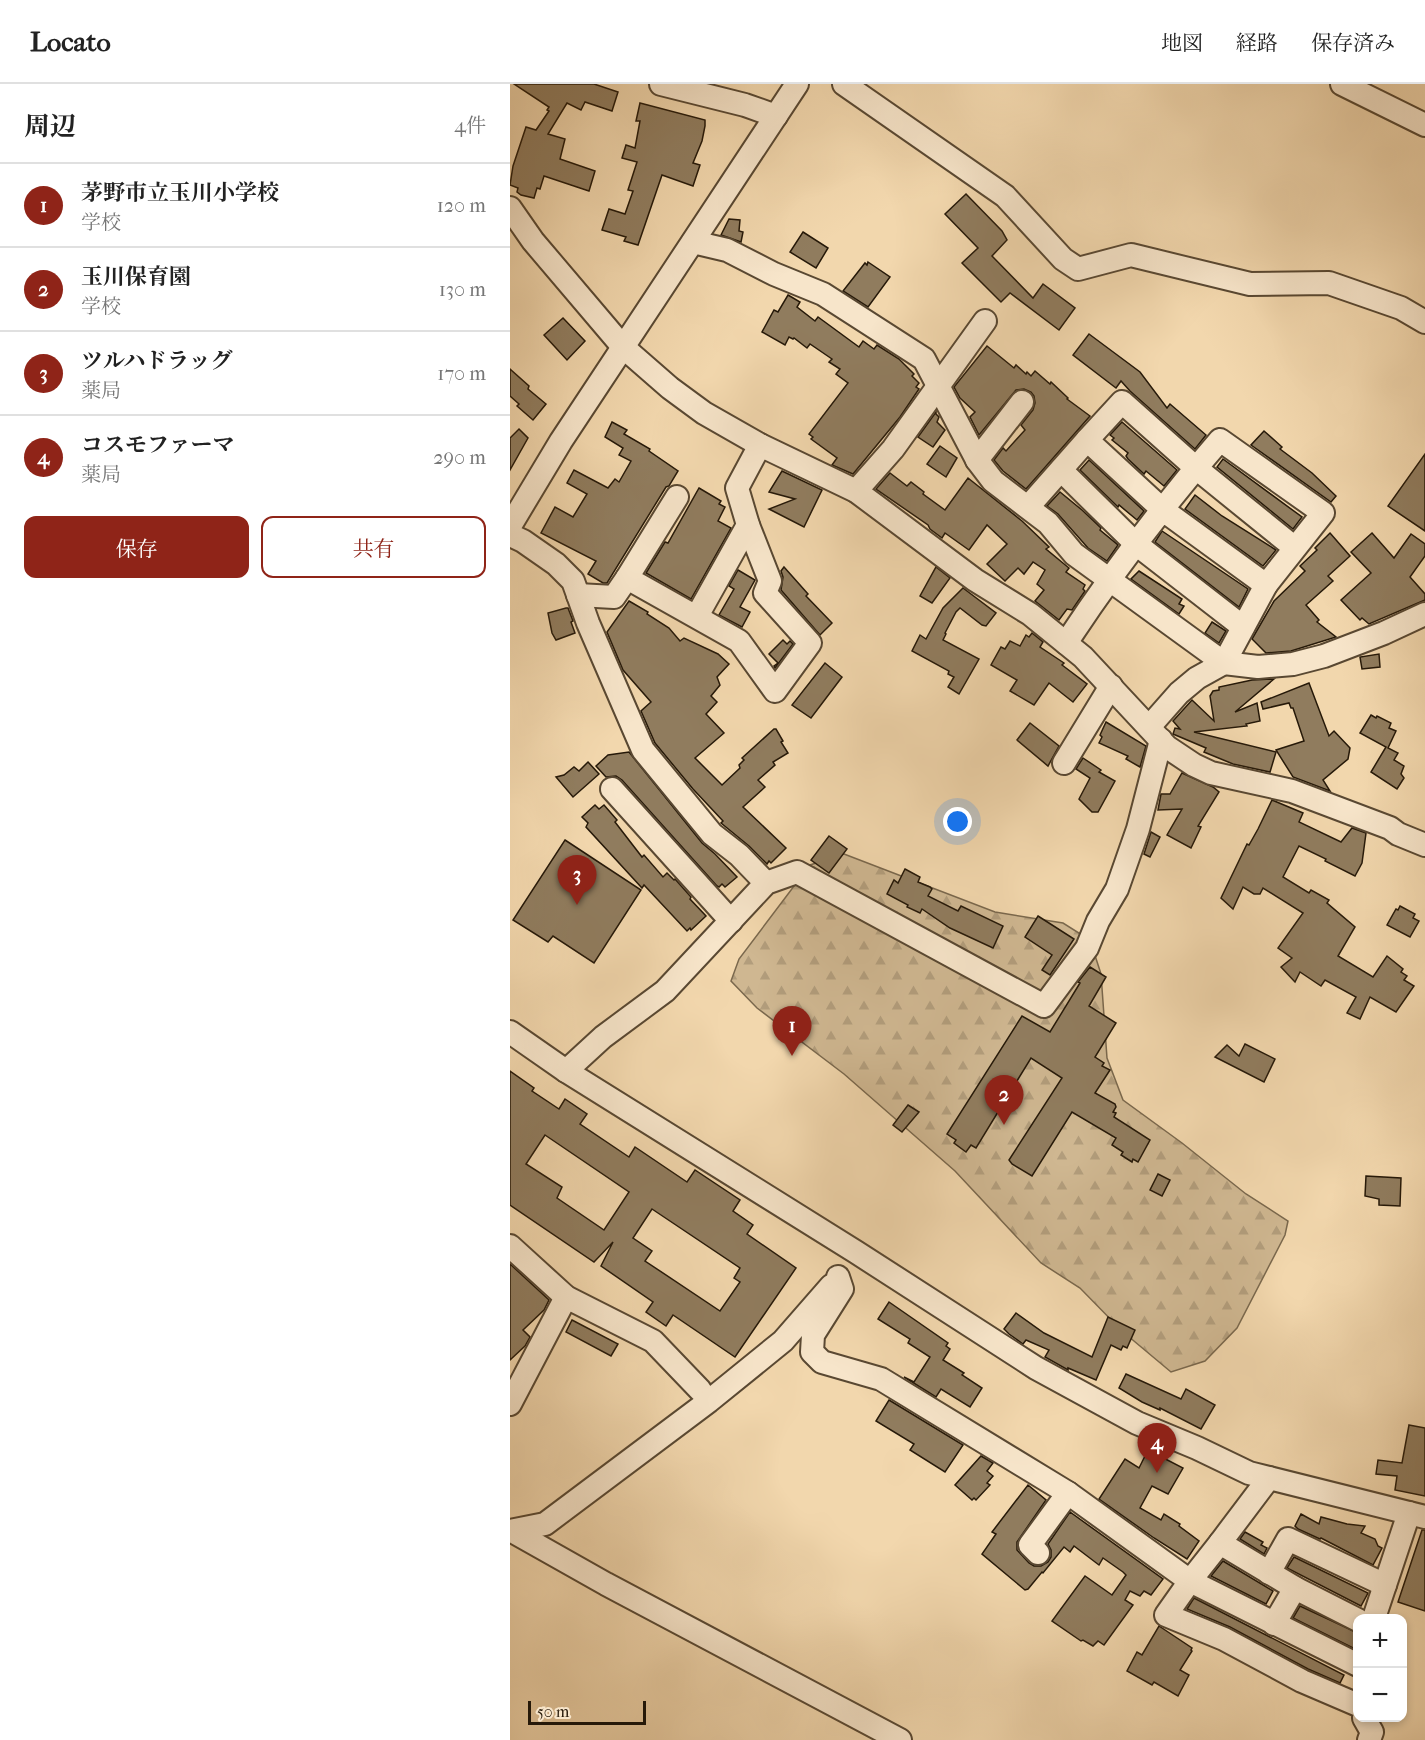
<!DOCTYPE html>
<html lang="ja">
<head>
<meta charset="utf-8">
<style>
	:root { --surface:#fff; --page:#f6f6f6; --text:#222; --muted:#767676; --line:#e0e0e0; --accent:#8f2418 }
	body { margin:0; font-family:"IM FELL French Canon","Noto Serif JP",serif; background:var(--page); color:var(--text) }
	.controls { position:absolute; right:18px; bottom:18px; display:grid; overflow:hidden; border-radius:12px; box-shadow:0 3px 9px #0003 }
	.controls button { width:54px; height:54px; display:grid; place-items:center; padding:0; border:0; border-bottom:2px solid var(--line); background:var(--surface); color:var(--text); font:30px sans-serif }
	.scale { position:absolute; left:18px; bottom:15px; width:118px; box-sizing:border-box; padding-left:6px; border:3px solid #261909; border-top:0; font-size:16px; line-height:21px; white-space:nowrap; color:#261909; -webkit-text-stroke:4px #f7e5ca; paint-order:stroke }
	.you { position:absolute; left:448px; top:738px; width:21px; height:21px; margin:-15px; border:4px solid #fff; border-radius:50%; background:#1a73e8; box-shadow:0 0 0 9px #1a73e833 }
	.badge { display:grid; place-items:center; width:39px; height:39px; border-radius:50%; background:var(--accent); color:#fff; font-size:20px; font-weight:700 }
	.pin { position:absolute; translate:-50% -50px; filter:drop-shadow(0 2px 3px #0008) }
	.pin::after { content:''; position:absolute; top:32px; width:21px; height:18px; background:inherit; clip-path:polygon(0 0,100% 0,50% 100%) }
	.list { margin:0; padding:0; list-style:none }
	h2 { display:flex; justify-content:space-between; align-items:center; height:78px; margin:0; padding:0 24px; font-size:26px }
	h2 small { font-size:20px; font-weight:400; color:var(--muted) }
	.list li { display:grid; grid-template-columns:39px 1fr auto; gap:18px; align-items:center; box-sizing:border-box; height:84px; padding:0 24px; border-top:2px solid var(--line) }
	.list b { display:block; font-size:22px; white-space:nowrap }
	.list p { margin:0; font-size:20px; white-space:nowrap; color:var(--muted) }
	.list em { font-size:20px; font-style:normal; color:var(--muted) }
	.actions { display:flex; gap:12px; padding:18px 24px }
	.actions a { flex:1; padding:14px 0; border:2px solid var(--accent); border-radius:12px; text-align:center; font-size:21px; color:var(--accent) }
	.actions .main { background:var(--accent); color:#fff }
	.map { position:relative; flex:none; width:915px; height:1656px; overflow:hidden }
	header { display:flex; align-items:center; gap:36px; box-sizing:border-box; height:84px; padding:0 30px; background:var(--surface); border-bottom:2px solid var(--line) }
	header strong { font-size:28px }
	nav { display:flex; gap:33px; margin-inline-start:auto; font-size:21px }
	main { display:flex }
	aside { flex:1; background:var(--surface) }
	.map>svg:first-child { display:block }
	.forest { fill:url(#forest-firs); stroke:#7a684d; stroke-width:1.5 }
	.building { fill:#907c5e; stroke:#261909; stroke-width:1.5; fill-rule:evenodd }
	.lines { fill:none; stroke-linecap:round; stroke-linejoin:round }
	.minor-casing { stroke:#594832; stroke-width:26 }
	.minor { stroke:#f7e5ca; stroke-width:22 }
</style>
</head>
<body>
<header>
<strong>Locato</strong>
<nav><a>地図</a><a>経路</a><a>保存済み</a></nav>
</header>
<main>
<aside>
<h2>周辺<small>4件</small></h2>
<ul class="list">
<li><span class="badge">1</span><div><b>茅野市立玉川小学校</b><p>学校</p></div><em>120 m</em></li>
<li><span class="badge">2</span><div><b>玉川保育園</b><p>学校</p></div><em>130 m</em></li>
<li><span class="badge">3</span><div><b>ツルハドラッグ</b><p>薬局</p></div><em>170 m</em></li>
<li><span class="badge">4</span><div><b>コスモファーマ</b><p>薬局</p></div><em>290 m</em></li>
</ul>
<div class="actions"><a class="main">保存</a><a>共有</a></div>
</aside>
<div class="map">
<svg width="915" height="1656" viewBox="0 0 915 1656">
	<defs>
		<pattern id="forest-firs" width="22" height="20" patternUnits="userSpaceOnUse" patternTransform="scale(1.5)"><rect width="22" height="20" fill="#cfb791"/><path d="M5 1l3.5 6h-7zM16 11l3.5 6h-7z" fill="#b29d7c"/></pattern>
	</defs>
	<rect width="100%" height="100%" fill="#f2d7ad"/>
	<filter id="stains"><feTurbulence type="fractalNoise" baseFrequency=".00333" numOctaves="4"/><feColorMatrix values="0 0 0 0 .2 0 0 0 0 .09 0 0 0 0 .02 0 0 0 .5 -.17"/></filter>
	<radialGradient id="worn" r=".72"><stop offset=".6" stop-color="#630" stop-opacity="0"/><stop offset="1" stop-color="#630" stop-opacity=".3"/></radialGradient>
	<polygon class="forest" points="334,770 485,828 553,839 580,856 591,890 597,974 613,1016 672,1059 736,1110 778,1137 775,1151 727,1244 695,1277 661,1288 612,1247 570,1204 531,1179 445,1087 334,990 247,924 221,897 229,875 300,781"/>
	<g class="building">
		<polygon points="4,0 84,0 108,8 102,27 75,18 71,26 57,19 38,50 55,55 50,75 85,87 79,107 34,92 30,105 27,104 24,114 11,111 7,108 8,104 0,101 3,82 16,43 26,46 39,27 37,26 39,23"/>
		<polygon points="130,19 195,36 195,42 192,57 183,79 190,81 183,102 152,91 128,161 114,157 116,153 92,146 99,125 115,130 123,107 118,106 127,78 112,74 116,61 125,64 130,37 126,37"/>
		<polygon points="456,110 492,147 497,156 482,172 523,214 533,200 565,224 549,246 500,209 491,218 452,179 468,164 435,130"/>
		<polygon points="219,135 230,136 229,147 233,148 231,158 211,151"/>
		<polygon points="293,148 318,164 306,184 280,168"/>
		<polygon points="358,178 380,193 358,223 333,207 355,179 357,181"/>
		<polygon points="278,211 290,218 287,223 305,237 308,233 349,263 353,257 364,265 367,261 389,275 404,290 402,292 409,299 406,303 409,305 390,333 343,390 322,381 327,374 301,355 303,353 299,350 338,299 326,290 330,285 319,278 322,275 300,260 297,264 284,254 283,255 279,253 275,261 252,248 264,226 268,228"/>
		<polygon points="53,234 75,257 57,276 34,251"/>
		<polygon points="579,250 630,288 657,324 660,320 696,351 685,365 620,307 611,297 606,304 563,271"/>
		<polygon points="477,262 504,284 506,281 516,290 517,288 521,292 525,287 540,300 541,298 558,314 557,315 580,332 516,405 493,387 484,376 493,364 496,367 515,346 511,341 523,326 525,319 524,312 521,308 514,305 506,306 469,351 460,333 465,328 450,314 444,303"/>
		<polygon points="0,285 19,302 18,305 36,320 23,336 7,322 9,320 0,312"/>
		<polygon points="426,328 426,330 429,333 427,338 435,346 423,363 408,353"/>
		<polygon points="102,338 117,346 114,350 140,365 139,367 168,387 159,402 156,403 97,499 93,499 78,490 86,477 31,449 45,423 63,433 77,410 57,399 64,386 98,404 105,395 109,398 121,377 109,371 113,364 95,353"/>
		<polygon points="612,338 667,386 654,402 636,387 634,390 618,375 616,372 618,369 602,356 604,354 600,351"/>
		<polygon points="9,345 18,354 0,386 0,354"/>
		<polygon points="754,347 772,363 770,365 802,389 826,412 821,418 741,361"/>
		<polygon points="430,362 447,374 436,393 417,380"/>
		<polygon points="915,370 915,447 878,422"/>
		<polygon points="713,375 792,433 783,445 707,383"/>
		<polygon points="579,376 634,427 627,436 609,421 608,423 570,386"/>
		<polygon points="272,387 312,406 294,443 259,425 285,415 259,408"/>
		<polygon points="380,389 397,402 401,398 414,408 413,410 435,426 458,394 512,437 539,463 536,465 559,484 556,488 575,501 573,505 575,507 562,526 557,525 549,536 525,517 534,506 527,500 535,486 523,478 514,490 508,484 495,497 477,480 497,460 477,441 459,466 435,449 432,454 420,445 418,441 366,405"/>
		<polygon points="189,404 211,417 209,420 215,423 208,437 221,444 181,515 136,489 155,458 158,459"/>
		<polygon points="550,408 572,426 591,444 590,446 608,461 597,477 578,464 548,430 537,422"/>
		<polygon points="685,411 712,432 766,466 753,482 675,425"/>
		<polygon points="652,447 738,505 729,523 645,458"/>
		<polygon points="820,449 840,472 818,492 823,497 796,521 809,536 807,538 826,553 781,567 756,569 742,555 764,517 795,487 790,482 807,466 805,464"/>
		<polygon points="862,449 884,474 901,450 915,460 915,472 900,493 915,510 915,516 859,540 852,534 850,536 831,516 861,489 841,468"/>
		<polygon points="274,483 298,510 296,512 322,539 310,551 271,506 273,493 271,487"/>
		<polygon points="426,483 440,494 422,519 410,512"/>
		<polygon points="228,486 245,496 230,523 240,528 232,543 209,531 224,505 219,502"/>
		<polygon points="629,487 672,515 669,520 674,522 669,530 621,495"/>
		<polygon points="453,504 486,529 476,542 472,541 450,524 446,528 435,549 436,550 433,556 469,575 449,610 438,603 444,593 438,590 439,587 402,567 410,551 416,555 433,524"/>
		<polygon points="119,517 138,528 137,530 159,544 170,557 174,554 208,570 219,580 207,593 210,601 201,612 207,618 196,630 214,649 185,674 212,701 230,684 229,681 234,676 232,674 264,645 266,645 273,657 271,658 278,669 263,678 265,681 248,696 255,703 233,723 276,764 261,779 259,777 257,780 239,762 211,739 213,737 183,705 145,659 131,627 141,618 113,586 97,548"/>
		<polygon points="56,524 58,524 63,537 61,538 65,549 46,556 42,549 38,529"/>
		<polygon points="702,538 716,547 709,559 695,549"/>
		<polygon points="522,549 533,558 530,563 554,579 552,581 577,600 563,618 539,599 524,621 500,607 507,596 481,581 491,563 495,565 500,557 510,562 516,551 519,553"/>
		<polygon points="273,556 277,560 280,557 283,560 265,584 264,582 268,579 259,570"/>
		<polygon points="869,570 870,583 852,585 850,573"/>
		<polygon points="315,579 332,593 301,634 282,621"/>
		<polygon points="764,595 725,628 747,619 750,637 736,640 737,642 684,648 766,668 760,688 723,680 694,668 696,664 663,650 665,644 670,645 663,637 682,616 704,637 700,612 703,607 709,606 709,603 742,596"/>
		<polygon points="799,599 819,652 824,647 840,664 838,675 813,696 820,707 783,693 766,666 794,657 783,624 781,624 779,619 753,625 751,618"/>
		<polygon points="861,631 866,634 867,632 881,639 879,644 886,647 878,664 888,669 884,676 894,682 891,690 894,694 887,705 861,688 876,663 850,649"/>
		<polygon points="596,638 636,662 630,683 616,675 618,672 589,659 592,653 590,651"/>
		<polygon points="520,639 549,662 538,682 507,656"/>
		<polygon points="119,668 192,759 205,770 227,793 215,803 212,800 209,803 207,802 112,696 106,692 96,693 86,682 98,671"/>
		<polygon points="573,674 591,686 589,688 605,697 588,728 582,728 569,715 580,694 566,685"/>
		<polygon points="78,678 89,690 63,713 46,693 54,691 64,683 69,687"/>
		<polygon points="672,689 703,703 709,708 688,742 691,743 681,764 657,751 672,725 648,726 651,710 660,710"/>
		<polygon points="762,716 793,729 789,738 831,758 842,744 856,749 852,779 845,792 815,777 816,775 789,762 773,793 799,809 801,806 819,816 817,819 845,843 828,872 863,893 877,872 893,885 891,888 897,892 894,896 904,902 886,928 860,913 850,935 837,929 846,913 815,896 811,902 790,888 785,898 771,883 782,874 768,864 793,829 753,804 750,810 744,810 733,803 723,825 711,814 737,760 739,761 748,745"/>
		<polygon points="85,721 89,725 94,721 107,736 105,738 132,773 134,771 153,793 157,789 164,796 165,795 181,813 180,815 196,832 181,846 180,844 177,847 134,801 132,804 76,743 78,739 72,733"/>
		<polygon points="641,748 650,753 640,773 634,770"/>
		<polygon points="319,752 337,765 319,789 301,776"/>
		<polygon points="55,756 131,806 84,879 43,852 38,858 3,836"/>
		<polygon points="395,785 410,793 408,798 420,803 422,805 418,812 448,827 451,822 493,842 483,864 440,844 412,825 410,829 397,823 398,821 377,810 384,796 388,799"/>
		<polygon points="890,822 905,830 903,834 909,837 900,853 877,841 886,825 888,826"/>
		<polygon points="528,832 564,855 540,891 532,886 542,871 515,853"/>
		<polygon points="580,883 596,893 579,922 606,939 585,973 594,979 592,982 600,986 585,1009 605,1020 606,1023 603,1028 606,1029 604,1033 640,1056 628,1078 623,1075 622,1078 611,1071 613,1068 602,1061 606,1054 562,1028 522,1092 502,1080 499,1076 552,994 521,974 466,1064 461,1061 456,1068 444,1059 446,1056 437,1050 512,932 540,948 570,899 568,898"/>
		<polygon points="735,960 765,975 754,998 705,973 717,961 729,972"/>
		<path d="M0 987 24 1004 22 1007 49 1025 55 1015 77 1030 70 1040 119 1073 125 1063 177 1098 185 1086 230 1116 223 1127 243 1141 237 1150 286 1184 225 1273 163 1231 156 1242 136 1228 143 1218 91 1182 103 1158 84 1178 0 1121ZM35 1051 119 1108 94 1146 47 1114 52 1103 16 1080ZM142 1125 230 1184 224 1194 230 1198 210 1227 135 1177 142 1167 123 1154Z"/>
		<polygon points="398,1021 409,1028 392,1048 383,1041"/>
		<polygon points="648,1090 660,1096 652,1112 640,1106"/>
		<polygon points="856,1092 891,1094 890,1122 869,1121 869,1115 855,1112"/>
		<polygon points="0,1180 39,1216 34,1226 13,1246 20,1253 15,1262 0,1276"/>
		<polygon points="379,1218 438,1259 436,1262 440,1265 433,1276 454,1289 452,1291 472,1304 460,1323 431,1305 426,1313 394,1293 404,1298 420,1273 398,1259 400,1255 368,1235"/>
		<polygon points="506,1229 534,1249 582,1273 598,1233 625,1246 617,1264 613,1262 611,1266 601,1261 586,1296 558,1284 558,1286 535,1273 539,1266 516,1256 513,1260 499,1250 494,1245"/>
		<polygon points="62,1236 108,1260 101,1272 56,1248"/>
		<polygon points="616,1290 671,1315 676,1305 705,1321 691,1345 650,1324 650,1326 632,1318 609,1304"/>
		<polygon points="379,1316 453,1361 435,1388 400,1366 404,1360 366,1337"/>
		<polygon points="899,1341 915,1344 915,1412 885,1406 887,1392 866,1390 868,1376 892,1379"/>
		<polygon points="638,1366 673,1384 658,1410 642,1402 630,1424 651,1436 654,1430 670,1440 669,1442 689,1457 677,1475 644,1454 589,1415 615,1375 629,1384"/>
		<polygon points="471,1372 483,1379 477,1387 483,1392 477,1399 480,1401 466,1416 464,1414 462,1416 445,1401"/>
		<polygon points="518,1401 536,1416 507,1458 507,1466 519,1479 524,1482 531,1482 538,1478 541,1473 541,1466 538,1460 560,1428 653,1495 641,1511 634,1507 630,1512 620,1507 615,1516 623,1521 594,1561 588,1557 583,1562 573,1556 571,1557 542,1537 575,1492 602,1511 616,1491 613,1488 593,1474 589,1481 564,1462 560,1468 554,1463 533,1489 532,1488 518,1505 515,1506 472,1470 486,1450 482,1448"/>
		<polygon points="791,1430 809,1440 811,1433 837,1440 855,1442 851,1449 865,1455 868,1462 872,1464 863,1481 811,1454 810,1455 788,1445 785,1442"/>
		<polygon points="912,1446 915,1446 915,1527 888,1518"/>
		<polygon points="735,1448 753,1458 751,1461 757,1464 754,1470 730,1455"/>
		<polygon points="784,1473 858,1509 851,1522 777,1484"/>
		<polygon points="713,1477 763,1507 756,1520 701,1492"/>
		<polygon points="684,1514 834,1591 830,1599 798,1585 720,1543 677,1525"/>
		<polygon points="790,1522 848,1549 845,1565 783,1534"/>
		<polygon points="649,1542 682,1564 681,1566 682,1567 670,1586 679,1591 668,1612 644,1598 642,1601 617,1587 627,1568 632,1571"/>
	</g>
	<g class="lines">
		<defs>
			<g id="minor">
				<polyline points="151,0 235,21 266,32"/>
				<polyline points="334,0 495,112 553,175 568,185 621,171 740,200 819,199 891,224 915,238"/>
				<polyline points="832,0 915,41"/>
				<polyline points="0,124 23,157 113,263 160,304 194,329 250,361 346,407 465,496 520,530 573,573 657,663 684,681 701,689 782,707 880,744 888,750 915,761"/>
				<polyline points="183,158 217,166 264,190 313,210 414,275 467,376 483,397 538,439 564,470 714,579 748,583 783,580 814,572 874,549 915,530"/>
				<polyline points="467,376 512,318"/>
				<polyline points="551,386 626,460 733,543"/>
				<polyline points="346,407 383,365 475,237"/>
				<polyline points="167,413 117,494 229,557 265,607 300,559 255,509 260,497 238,441 227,404 250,361"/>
				<polyline points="518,423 577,356"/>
				<polyline points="0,442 51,357 287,0"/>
				<polyline points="0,451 13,457 46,480 63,497 78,539 133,666 202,750 229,771 256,799"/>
				<polyline points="68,511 104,513 117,494"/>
				<polyline points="187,532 238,441"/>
				<path d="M556 559C603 488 654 420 710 356L813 429 756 501 653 426 577 356 612 318 686 384 785 464"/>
				<polyline points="639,643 669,609 687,594 714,579 756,501"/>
				<polyline points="554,679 601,602"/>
				<polyline points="102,705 221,837"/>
				<polyline points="0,948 56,987 346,1168 526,1284 627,1339 687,1364 739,1389 915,1433"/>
				<polyline points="56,987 93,953 155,907 256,799 287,788 534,922 577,864 588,837 607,805 628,745 651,656"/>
				<polyline points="0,1162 56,1213 143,1257 190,1306"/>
				<polyline points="328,1193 332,1205 303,1251 302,1268 312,1278 371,1295 558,1409 680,1497 656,1531 714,1555 792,1597 848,1621"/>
				<polyline points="0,1320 56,1213"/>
				<polyline points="759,1394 710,1459 785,1504 848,1536"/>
				<polyline points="0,1447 35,1440 199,1317 273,1257 321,1202"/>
				<polyline points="2,1447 96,1500 390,1656"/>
				<polyline points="710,1459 680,1497 848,1581"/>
				<polyline points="528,1469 520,1461 558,1409"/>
				<polyline points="759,1489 778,1455 875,1501"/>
				<polyline points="864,1534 899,1429"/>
				<polyline points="764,1540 785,1504"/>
				<polyline points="854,1634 862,1648 859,1656"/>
			</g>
		</defs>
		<use href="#minor" class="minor-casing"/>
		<use href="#minor" class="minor"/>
	</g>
	<rect width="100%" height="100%" filter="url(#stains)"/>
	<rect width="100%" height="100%" fill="url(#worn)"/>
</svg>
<div class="controls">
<button>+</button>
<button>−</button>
</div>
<div class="scale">50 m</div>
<div class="you"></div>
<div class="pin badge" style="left:282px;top:972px">1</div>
<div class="pin badge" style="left:494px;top:1041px">2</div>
<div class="pin badge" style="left:67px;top:821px">3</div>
<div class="pin badge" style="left:647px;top:1389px">4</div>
</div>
</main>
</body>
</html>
